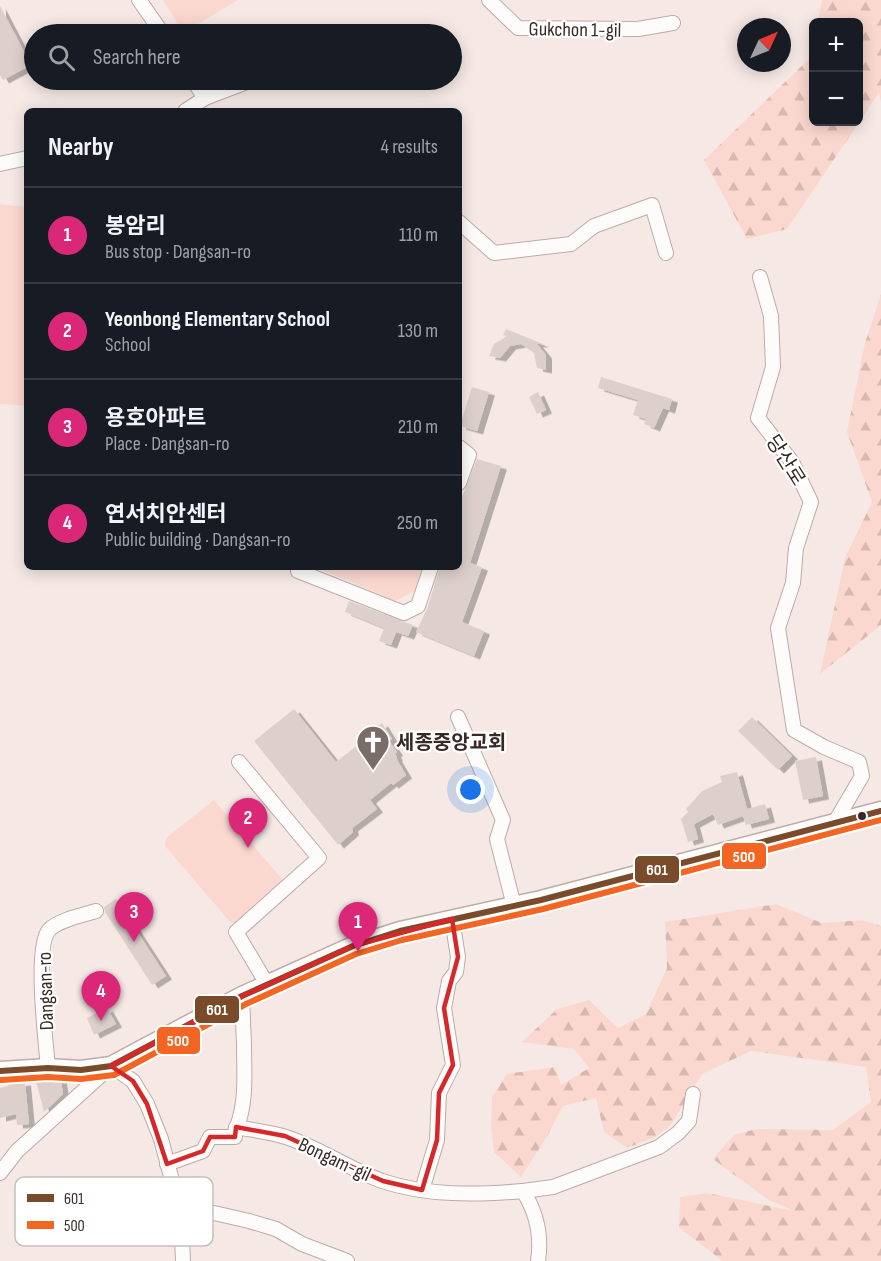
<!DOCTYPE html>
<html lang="en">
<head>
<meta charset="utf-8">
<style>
	:root { --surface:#171b24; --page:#20242c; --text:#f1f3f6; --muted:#9ea1a6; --line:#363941; --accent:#db2777 }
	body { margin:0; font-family:"Sofia Sans Condensed","Noto Sans KR",sans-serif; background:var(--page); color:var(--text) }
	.controls { position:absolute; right:18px; top:18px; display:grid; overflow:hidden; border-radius:9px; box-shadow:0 3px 15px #0003 }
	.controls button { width:54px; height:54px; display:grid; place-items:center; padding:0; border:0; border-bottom:2px solid var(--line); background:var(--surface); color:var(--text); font:30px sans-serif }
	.compass { position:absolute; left:737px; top:18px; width:54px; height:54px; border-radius:50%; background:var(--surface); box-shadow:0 3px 15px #0003; rotate:46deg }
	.you { position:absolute; left:471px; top:790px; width:21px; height:21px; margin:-15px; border:4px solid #fff; border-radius:50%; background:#1a73e8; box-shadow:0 0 0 9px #1a73e833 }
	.badge { display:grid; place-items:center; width:39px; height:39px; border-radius:50%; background:var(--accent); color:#fff; font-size:20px; font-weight:700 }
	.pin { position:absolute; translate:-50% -50px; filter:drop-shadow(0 2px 3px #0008) }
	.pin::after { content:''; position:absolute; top:32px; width:21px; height:18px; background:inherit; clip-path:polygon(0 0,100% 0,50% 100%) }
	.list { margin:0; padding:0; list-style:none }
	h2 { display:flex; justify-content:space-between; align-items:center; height:78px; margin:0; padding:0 24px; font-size:26px }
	h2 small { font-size:20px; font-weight:400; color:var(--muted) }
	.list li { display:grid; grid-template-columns:39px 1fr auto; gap:18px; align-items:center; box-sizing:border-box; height:96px; padding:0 24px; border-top:2px solid var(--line) }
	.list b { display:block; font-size:22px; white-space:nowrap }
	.list p { margin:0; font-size:20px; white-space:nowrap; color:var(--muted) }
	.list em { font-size:20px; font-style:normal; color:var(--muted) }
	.icon { flex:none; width:33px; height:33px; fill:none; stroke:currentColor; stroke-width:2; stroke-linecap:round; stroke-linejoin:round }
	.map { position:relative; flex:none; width:881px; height:1261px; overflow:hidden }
	.search { position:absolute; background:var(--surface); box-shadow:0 3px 15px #0003; left:24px; top:24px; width:438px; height:66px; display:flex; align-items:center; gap:15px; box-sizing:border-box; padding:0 21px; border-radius:33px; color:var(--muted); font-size:22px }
	.panel { position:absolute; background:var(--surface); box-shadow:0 3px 15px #0003; left:24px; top:108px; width:438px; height:462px; border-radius:9px }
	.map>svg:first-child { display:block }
	.forest { fill:url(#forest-firs) }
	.park { fill:#fbd8cf }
	.building { fill:#ddd0cc; filter:url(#shadow) }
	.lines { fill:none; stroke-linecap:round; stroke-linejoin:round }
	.minor-casing { stroke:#baaca9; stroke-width:16 }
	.major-casing { stroke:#baaca9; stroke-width:21 }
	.minor { stroke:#fefcfb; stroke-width:14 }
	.major { stroke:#fefcfb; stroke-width:18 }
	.bus-1-casing { stroke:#fff; stroke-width:10 }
	.bus-2-casing { stroke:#fff; stroke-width:10 }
	.bus-1 { stroke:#7a4b2a; stroke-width:6 }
	.bus-2 { stroke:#f26522; stroke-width:6 }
	.marked { fill:none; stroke:#d62828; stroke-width:4.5; stroke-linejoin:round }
	.bus-dot { fill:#372925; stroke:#fff; stroke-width:2 }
	.labels { text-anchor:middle; stroke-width:4.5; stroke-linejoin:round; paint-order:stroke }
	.street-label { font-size:20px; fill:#372925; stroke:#fff }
	.poi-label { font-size:20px; font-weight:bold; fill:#372925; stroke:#fff; text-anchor:start }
	.key { fill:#fff; stroke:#c3bfbe; stroke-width:1.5 }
	.key-label { font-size:16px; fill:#372925 }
	.line-badge { stroke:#fff; stroke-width:2 }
	.badge-label { font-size:16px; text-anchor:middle; font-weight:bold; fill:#fff }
</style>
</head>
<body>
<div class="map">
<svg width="881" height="1261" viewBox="0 0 881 1261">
	<defs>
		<pattern id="forest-firs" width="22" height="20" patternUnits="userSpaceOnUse" patternTransform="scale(1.5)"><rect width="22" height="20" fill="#fbd8cf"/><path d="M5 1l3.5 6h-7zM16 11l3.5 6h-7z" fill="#d8b9b2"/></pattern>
		<filter id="shadow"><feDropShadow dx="6" dy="3.5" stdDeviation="0" flood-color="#0004"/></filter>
	</defs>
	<rect width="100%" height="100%" fill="#f6e9e5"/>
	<g class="forest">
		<polygon points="822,0 881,0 881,103 879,93 787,229 747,239 704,160 811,57 813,44 814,122 858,122 858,22 818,22"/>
		<polygon points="881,294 881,625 820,674 845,558 872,502 847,432 865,343"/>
		<polygon points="776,904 822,923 863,920 881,926 881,1261 723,1261 679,1228 680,1197 707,1193 794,1211 767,1199 713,1159 734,1135 756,1129 833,1130 871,1102 866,1067 751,1051 702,1074 671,1125 655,1137 627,1148 604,1132 596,1098 563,1106 546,1138 521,1177 494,1152 491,1127 492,1097 507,1074 555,1067 561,1085 589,1068 574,1049 522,1042 557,1009 589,1000 618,1028 646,1014 667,968 665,922"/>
	</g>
	<g class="park">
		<polygon points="163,0 238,0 183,33"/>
		<polygon points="0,204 27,207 27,406 0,404"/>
		<polygon points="316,567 422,567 415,591 395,601"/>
		<polygon points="214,800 283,880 283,884 235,923 230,922 165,846 166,838"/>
	</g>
	<g class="building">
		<polygon points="0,6 31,65 3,80 0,75"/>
		<polygon points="506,329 543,344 537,344 546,355 546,370 537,368 534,353 521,344 510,346 500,358 489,356 494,344 507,336 503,335"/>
		<polygon points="601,377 672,399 669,410 663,408 654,428 644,424 646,419 633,415 638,400 598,388"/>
		<polygon points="472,387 489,392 477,431 460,426"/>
		<polygon points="538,392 546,410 537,414 529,397"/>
		<polygon points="477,459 501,466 470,563 482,567 462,622 484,631 474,656 416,632 427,609 440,567 459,567 459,505"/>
		<polygon points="349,601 413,625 408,636 396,632 391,645 379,641 384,628 345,612"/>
		<polygon points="294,709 336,762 359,744 356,741 382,723 392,739 389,741 397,752 395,754 397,757 396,758 406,775 393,785 391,783 370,800 377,809 352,828 353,832 338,845 254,741"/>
		<polygon points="752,717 792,756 778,770 738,731"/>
		<polygon points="816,757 823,796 803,800 795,761"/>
		<polygon points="737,772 747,809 765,804 769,819 746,825 743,816 718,825 713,814 694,824 698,839 688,842 681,819 688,812 686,809 702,791 722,782 720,776"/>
		<polygon points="116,899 166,976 152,985 105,912 104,907"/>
		<polygon points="107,1008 116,1024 94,1035 87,1018"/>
		<polygon points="49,1079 61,1080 63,1094 44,1112 36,1081"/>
		<polygon points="25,1082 29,1124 17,1125 16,1114 0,1118 0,1088 8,1086 8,1084"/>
	</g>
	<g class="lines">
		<defs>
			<g id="minor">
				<polyline points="139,0 163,34"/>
				<polyline points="489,0 518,28 638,29 673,23"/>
				<polyline points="369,34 371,34"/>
				<polyline points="193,80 205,98"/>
				<polyline points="185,111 205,98 252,80"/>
				<polyline points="0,164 27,158"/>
				<polyline points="459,222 494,253 571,244 594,226 652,205 666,253"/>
				<polyline points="760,277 771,316 773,367 758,418 792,462 811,502 796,548 793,583 778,628 794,730 824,747 859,762 862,776 835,822"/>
				<polyline points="459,447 469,455 459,483"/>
				<polyline points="298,567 298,571 404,613 418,606 431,567"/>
				<polyline points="458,717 503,820 497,839 514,906"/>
				<polyline points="239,762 319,858 236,932 267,984"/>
				<path d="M48 1068C46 1043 34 947 49 930 58 920 83 915 96 911"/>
				<path d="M237 1127C247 1099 244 1073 244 1043 243 1028 243 1012 242 996"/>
				<path d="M167 1164 203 1151 210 1137H235L236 1127C252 1130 270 1132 286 1137 319 1148 349 1169 382 1181 427 1196 476 1195 523 1191 537 1213 542 1235 538 1261"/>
				<polyline points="0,1173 17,1151 111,1066 133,1081 147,1104 161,1139 181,1214 183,1261"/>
				<polyline points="422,1190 437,1140 439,1093 453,1065 444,1008 449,981 456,972 458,957 452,919"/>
				<polyline points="523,1191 553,1187 659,1147 678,1133 689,1121 693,1094"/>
				<polyline points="181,1214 214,1213 249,1221 276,1229 302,1244 347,1261"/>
			</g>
			<polyline id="major" points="0,1071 48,1068 81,1070 111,1066 242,996 353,946 400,931 541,900 881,811"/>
		</defs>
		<use href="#minor" class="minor-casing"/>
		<use href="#major" class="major-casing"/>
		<use href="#minor" class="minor"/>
		<use href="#major" class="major"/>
		<defs>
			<polyline id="bus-1" points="0,1071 48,1068 81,1070 111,1066 242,996 353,946 400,931 541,900 881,811"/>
			<polyline id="bus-2" points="1,1080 48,1077 81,1079 114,1075 246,1004 356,954 402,940 543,909 881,820"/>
		</defs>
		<use href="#bus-1" class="bus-1-casing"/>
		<use href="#bus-2" class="bus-2-casing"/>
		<use href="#bus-1" class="bus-1"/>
		<use href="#bus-2" class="bus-2"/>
	</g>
	<path class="marked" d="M452 919 458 957 444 1008 453 1065 439 1093 437 1140 422 1190 383 1181 285 1136 236 1127 235 1137H210L203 1151 167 1164 147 1104 133 1081 111 1066 242 996 353 946Z"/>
	<defs>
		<symbol id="church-pin" viewBox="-11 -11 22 30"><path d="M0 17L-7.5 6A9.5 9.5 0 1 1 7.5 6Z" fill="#7a6c68" stroke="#fff"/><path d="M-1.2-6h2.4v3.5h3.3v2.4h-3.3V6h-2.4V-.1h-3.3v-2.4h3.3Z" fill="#fff"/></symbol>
	</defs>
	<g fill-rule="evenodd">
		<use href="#church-pin" x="354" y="723" width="38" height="52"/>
	</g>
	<circle class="bus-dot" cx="862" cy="816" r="5"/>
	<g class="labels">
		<g class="street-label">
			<text transform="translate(575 29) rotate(1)" y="7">Gukchon 1-gil</text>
			<text transform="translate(786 460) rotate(58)" y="7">당산로</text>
			<text transform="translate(45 991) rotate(-92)" y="7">Dangsan-ro</text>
			<text transform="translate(335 1159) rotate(25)" y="7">Bongam-gil</text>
		</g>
		<g class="poi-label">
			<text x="396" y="749">세종중앙교회</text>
		</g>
	</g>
	<rect x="15" y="1177" width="198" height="69" rx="9" class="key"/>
	<rect x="27" y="1194" width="27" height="8" fill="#7a4b2a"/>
	<rect x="27" y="1221" width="27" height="8" fill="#f26522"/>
	<g class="key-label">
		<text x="64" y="1204">601</text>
		<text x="64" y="1231">500</text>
	</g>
	<g class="line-badge">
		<rect x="721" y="842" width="46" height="28" rx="6" fill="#f26522"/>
		<rect x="634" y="855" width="46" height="29" rx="6" fill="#7a4b2a"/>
		<rect x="194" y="995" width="46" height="29" rx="6" fill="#7a4b2a"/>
		<rect x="156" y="1026" width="45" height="29" rx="6" fill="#f26522"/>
	</g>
	<g class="badge-label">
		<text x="744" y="862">500</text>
		<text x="657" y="875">601</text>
		<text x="217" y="1015">601</text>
		<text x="178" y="1046">500</text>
	</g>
</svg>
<div class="controls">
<button>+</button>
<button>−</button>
</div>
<svg class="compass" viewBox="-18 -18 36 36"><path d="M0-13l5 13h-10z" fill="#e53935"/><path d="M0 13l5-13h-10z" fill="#9ea1a6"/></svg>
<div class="you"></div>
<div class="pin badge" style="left:358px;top:952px">1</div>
<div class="pin badge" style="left:248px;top:848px">2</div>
<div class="pin badge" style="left:134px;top:942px">3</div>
<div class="pin badge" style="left:101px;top:1021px">4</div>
<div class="search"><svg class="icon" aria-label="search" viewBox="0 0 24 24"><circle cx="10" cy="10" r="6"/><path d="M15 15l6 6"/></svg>Search here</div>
<section class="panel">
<h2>Nearby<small>4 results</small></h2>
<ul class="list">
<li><span class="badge">1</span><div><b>봉암리</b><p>Bus stop · Dangsan-ro</p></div><em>110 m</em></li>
<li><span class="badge">2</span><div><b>Yeonbong Elementary School</b><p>School</p></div><em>130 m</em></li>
<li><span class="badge">3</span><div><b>용호아파트</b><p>Place · Dangsan-ro</p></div><em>210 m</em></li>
<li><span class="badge">4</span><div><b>연서치안센터</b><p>Public building · Dangsan-ro</p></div><em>250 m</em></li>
</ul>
</section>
</div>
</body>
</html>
